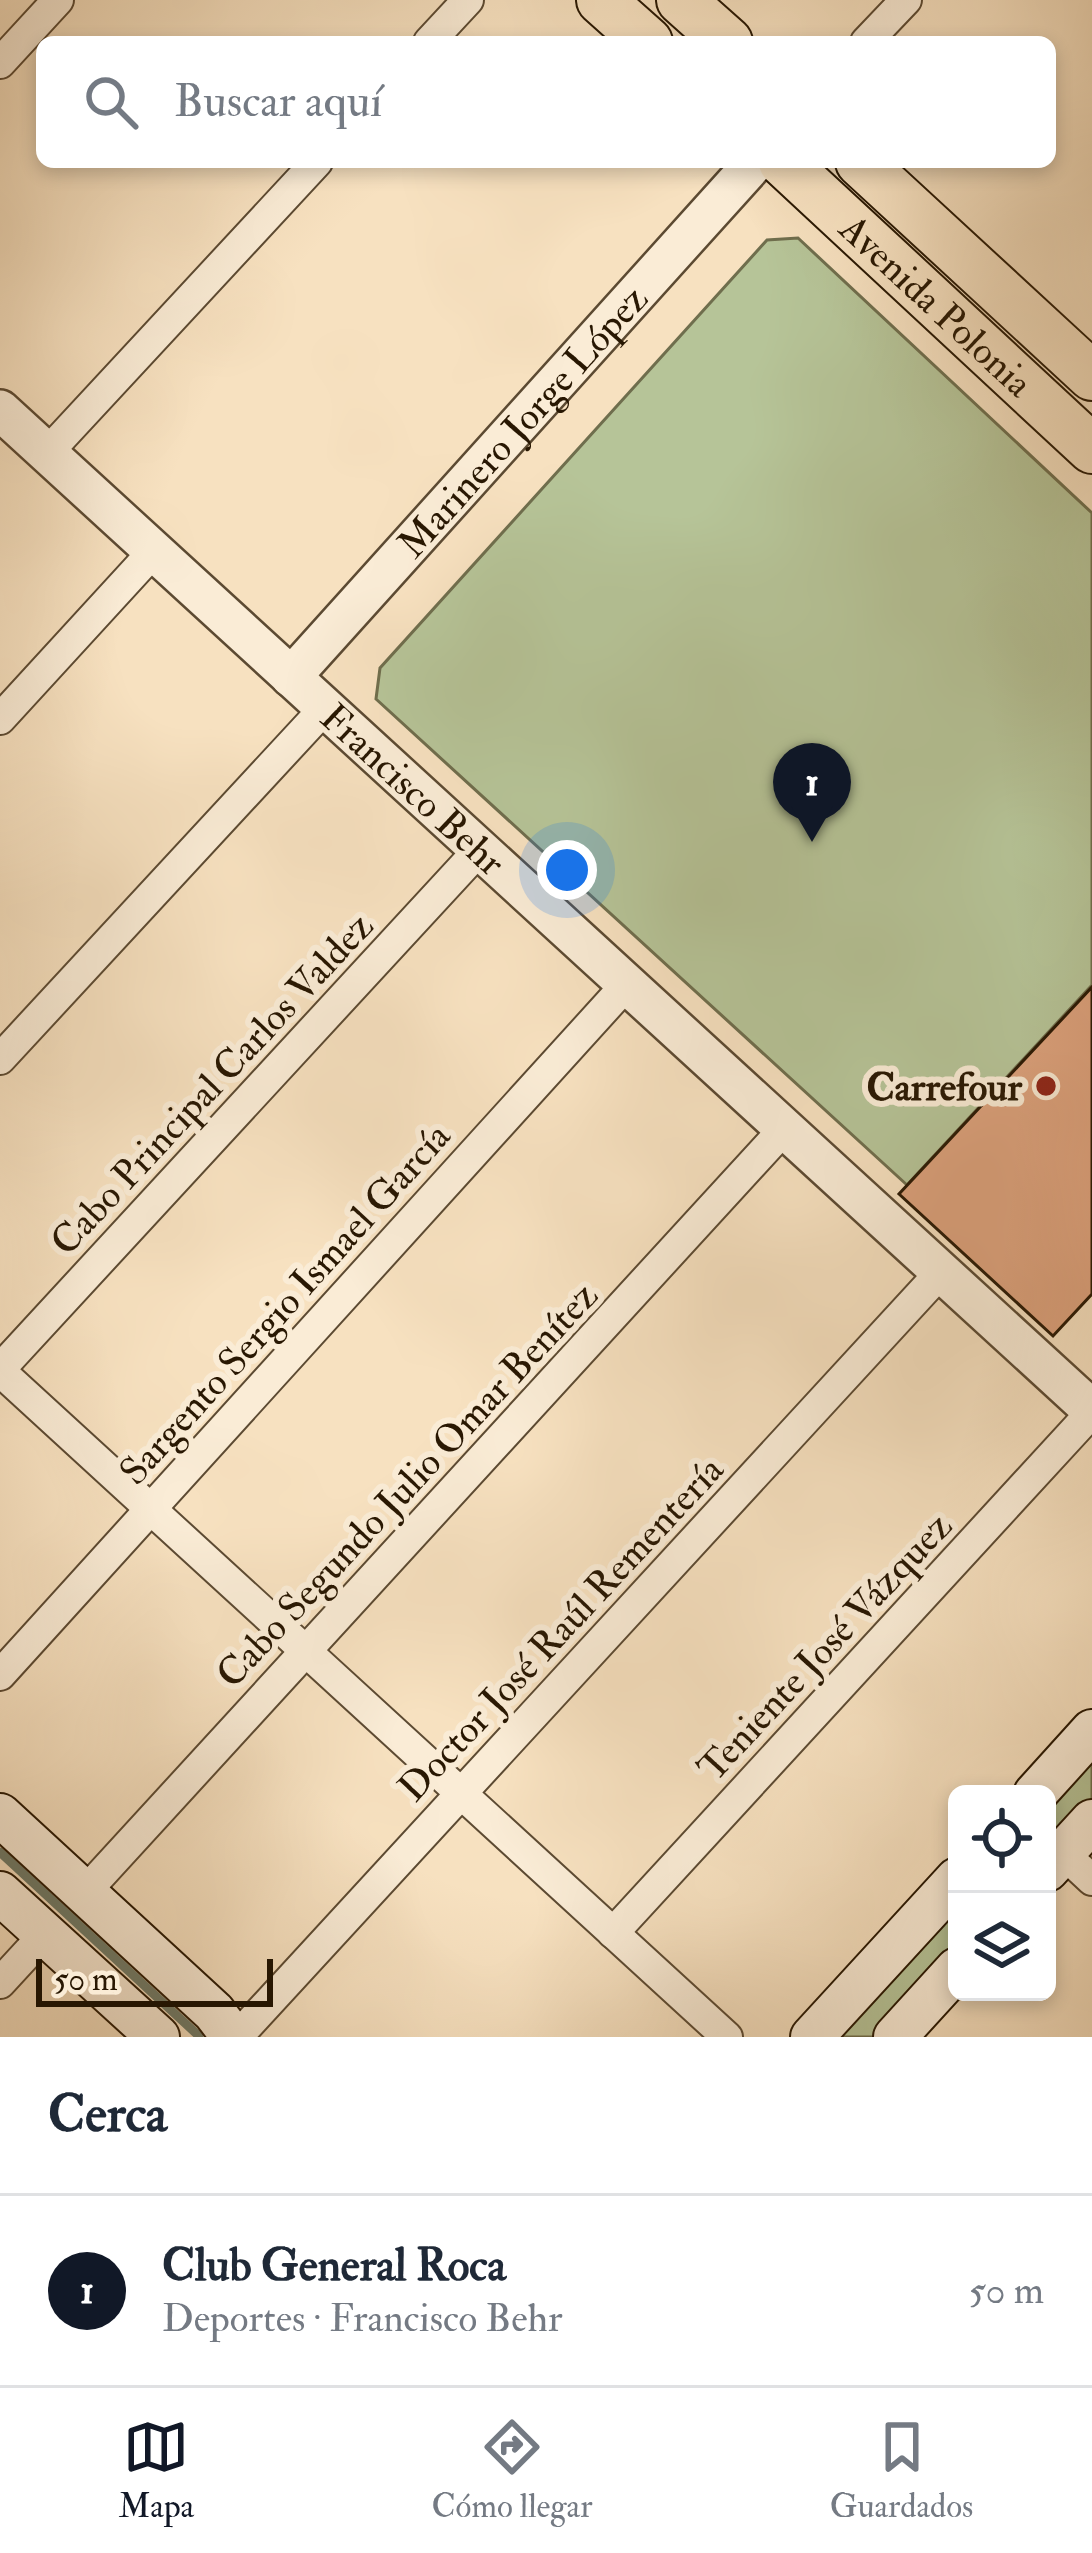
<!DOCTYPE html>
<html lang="es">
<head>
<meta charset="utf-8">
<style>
	:root { --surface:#fff; --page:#f2f2f3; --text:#1f2937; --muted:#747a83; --line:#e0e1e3; --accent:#111827 }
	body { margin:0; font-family:"IM FELL Double Pica",serif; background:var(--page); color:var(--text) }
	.controls { position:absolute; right:36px; bottom:36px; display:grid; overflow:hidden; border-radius:18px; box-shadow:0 6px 18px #0003 }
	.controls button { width:108px; height:108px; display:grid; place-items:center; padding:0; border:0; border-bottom:3px solid var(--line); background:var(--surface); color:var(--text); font:60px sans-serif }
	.scale { position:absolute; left:36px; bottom:30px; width:237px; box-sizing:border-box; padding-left:12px; border:6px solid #281702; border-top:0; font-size:33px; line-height:42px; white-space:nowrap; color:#281702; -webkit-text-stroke:9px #faecd6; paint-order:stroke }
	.you { position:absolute; left:567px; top:870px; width:42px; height:42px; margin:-30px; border:9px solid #fff; border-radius:50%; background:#1a73e8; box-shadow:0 0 0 18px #1a73e833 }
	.badge { display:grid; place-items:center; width:78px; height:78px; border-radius:50%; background:var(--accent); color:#fff; font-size:39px; font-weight:700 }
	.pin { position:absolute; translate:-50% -99px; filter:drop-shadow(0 3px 6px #0008) }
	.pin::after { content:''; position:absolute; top:63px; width:42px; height:36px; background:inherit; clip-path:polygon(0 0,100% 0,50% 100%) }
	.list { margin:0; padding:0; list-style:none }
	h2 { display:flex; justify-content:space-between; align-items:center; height:156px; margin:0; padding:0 48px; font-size:51px }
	h2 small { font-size:39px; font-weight:400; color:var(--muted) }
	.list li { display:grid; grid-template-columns:78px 1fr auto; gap:36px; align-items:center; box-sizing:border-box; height:192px; padding:0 48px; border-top:3px solid var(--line) }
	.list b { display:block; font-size:45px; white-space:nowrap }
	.list p { margin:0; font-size:39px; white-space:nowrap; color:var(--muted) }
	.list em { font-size:39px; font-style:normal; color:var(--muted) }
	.icon { flex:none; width:66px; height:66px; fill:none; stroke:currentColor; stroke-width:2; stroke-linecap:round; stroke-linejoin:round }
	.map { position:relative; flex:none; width:1092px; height:2037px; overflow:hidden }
	.search { position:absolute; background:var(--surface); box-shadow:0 6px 18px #0003; left:36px; right:36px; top:36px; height:132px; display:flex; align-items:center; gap:30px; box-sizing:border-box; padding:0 42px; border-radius:18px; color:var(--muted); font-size:45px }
	.sheet { height:348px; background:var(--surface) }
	nav { display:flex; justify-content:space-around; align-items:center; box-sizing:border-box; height:168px; border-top:3px solid var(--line); background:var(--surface); font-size:33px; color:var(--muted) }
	nav a { display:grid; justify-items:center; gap:6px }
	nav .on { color:var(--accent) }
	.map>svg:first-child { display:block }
	.green { fill:#b6c498; stroke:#6f6e4d; stroke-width:3 }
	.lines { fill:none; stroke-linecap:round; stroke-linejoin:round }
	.stream { stroke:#6f7b69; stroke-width:9 }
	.building { fill:#dca17c; stroke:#281702; stroke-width:3 }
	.minor-casing { stroke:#5c4a32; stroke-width:34 }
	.tertiary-casing { stroke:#5c4a32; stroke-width:44 }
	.secondary-casing { stroke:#281702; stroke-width:46 }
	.primary-casing { stroke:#281702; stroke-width:52 }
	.minor { stroke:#faecd6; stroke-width:30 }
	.tertiary { stroke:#faecd6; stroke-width:39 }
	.secondary { stroke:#faecd6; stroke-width:42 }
	.primary { stroke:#f7e1c0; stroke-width:48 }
	.poi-dot { fill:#8f2418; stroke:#faecd6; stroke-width:4.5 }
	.labels { text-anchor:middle; stroke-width:12; stroke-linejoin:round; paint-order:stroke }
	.street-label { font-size:39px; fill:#281702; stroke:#faecd6 }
	.poi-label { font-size:39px; font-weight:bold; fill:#281702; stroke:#faecd6; text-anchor:end }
</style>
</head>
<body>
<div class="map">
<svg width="1092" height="2037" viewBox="0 0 1092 2037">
	<rect width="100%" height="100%" fill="#f7e1c0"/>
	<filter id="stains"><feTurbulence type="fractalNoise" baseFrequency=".00167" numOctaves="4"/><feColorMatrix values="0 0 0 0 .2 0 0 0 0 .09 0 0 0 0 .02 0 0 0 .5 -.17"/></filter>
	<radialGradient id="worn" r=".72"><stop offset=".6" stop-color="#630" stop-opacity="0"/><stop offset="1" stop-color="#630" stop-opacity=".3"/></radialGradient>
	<g class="green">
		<polygon points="798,238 1092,513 1092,985 907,1185 376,699 380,668 767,240"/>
		<polygon points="1092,1731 1092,1821 1047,1870 1047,1794"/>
		<polygon points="957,1879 957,1969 895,2037 812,2037"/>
	</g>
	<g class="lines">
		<polyline class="stream" points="0,1852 199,2036"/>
	</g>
	<polygon class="building" points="1092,987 1092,1294 1053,1336 899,1194"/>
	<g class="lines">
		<defs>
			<g id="minor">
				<polyline points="429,42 468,0"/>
				<polyline points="866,42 906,0"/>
				<polyline points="0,63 58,0"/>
				<polyline points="47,453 317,162"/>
				<polyline points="0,719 154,551"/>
				<polyline points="0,1059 325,708"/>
				<polyline points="0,1369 479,850"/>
				<polyline points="0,1371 727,2037"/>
				<polyline points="0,1675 627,984"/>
				<polyline points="1063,1853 1092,1880"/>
				<polyline points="85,1892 784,1129"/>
				<polyline points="613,1933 1092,1412"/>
				<polyline points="0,1983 46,1933"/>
				<polyline points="237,2037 941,1272"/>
			</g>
			<g id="tertiary">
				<path id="s1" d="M0 410 1092 1410"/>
				<path id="s2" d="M291 677 755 162"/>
			</g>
			<g id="secondary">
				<polyline points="1035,1794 1092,1731"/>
				<polyline points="0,1815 214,2012 233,2037"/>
				<polyline points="1047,1870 1092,1821"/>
				<polyline points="0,1893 158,2037"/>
				<polyline points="812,2037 957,1879"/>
				<polyline points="895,2037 957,1969"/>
			</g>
			<g id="primary">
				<polyline points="601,0 648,42"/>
				<polyline points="681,0 728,42"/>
				<path id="s3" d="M783 162 1092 449"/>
				<polyline points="860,162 1092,376"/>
			</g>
		</defs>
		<use href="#minor" class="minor-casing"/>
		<use href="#tertiary" class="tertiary-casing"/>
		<use href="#secondary" class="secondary-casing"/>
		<use href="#primary" class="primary-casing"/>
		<use href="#minor" class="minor"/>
		<use href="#tertiary" class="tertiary"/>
		<use href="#secondary" class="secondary"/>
		<use href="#primary" class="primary"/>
	</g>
	<circle class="poi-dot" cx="1046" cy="1086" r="12"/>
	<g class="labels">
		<g class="street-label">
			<text dy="14" stroke="none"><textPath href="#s3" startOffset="210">Avenida Polonia</textPath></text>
			<text dy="14" stroke="none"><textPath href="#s2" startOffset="345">Marinero Jorge López</textPath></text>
			<text dy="14" stroke="none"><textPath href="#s1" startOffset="561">Francisco Behr</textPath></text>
			<text transform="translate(211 1083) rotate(-47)" y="14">Cabo Principal Carlos Valdez</text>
			<text transform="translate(284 1303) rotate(-48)" y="14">Sargento Sergio Ismael García</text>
			<text transform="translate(406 1484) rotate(-47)" y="14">Cabo Segundo Julio Omar Benítez</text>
			<text transform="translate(560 1628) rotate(-47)" y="14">Doctor José Raúl Rementería</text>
			<text transform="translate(824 1646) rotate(-47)" y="14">Teniente José Vázquez</text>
		</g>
		<g class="poi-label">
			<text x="1022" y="1100">Carrefour</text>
		</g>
	</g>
	<rect width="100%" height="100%" filter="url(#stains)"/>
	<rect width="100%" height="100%" fill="url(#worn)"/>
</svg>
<div class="controls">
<button><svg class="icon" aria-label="locate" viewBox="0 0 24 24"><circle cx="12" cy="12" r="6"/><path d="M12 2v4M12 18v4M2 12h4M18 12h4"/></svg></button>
<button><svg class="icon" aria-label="layers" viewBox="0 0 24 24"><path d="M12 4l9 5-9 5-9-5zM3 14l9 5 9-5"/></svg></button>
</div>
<div class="scale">50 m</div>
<div class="you"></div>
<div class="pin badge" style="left:812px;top:842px">1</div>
<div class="search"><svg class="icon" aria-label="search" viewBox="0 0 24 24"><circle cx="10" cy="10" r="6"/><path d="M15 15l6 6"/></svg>Buscar aquí</div>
</div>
<section class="sheet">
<h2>Cerca<small></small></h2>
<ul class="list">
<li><span class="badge">1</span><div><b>Club General Roca</b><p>Deportes · Francisco Behr</p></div><em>50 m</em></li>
</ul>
</section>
<nav>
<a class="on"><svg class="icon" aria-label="map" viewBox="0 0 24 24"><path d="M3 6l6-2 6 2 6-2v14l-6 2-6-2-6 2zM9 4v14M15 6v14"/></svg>Mapa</a>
<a><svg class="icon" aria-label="directions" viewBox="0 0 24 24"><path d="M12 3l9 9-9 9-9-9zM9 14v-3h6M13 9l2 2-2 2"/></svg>Cómo llegar</a>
<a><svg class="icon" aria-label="saved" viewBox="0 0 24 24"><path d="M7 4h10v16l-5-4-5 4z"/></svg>Guardados</a>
</nav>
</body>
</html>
